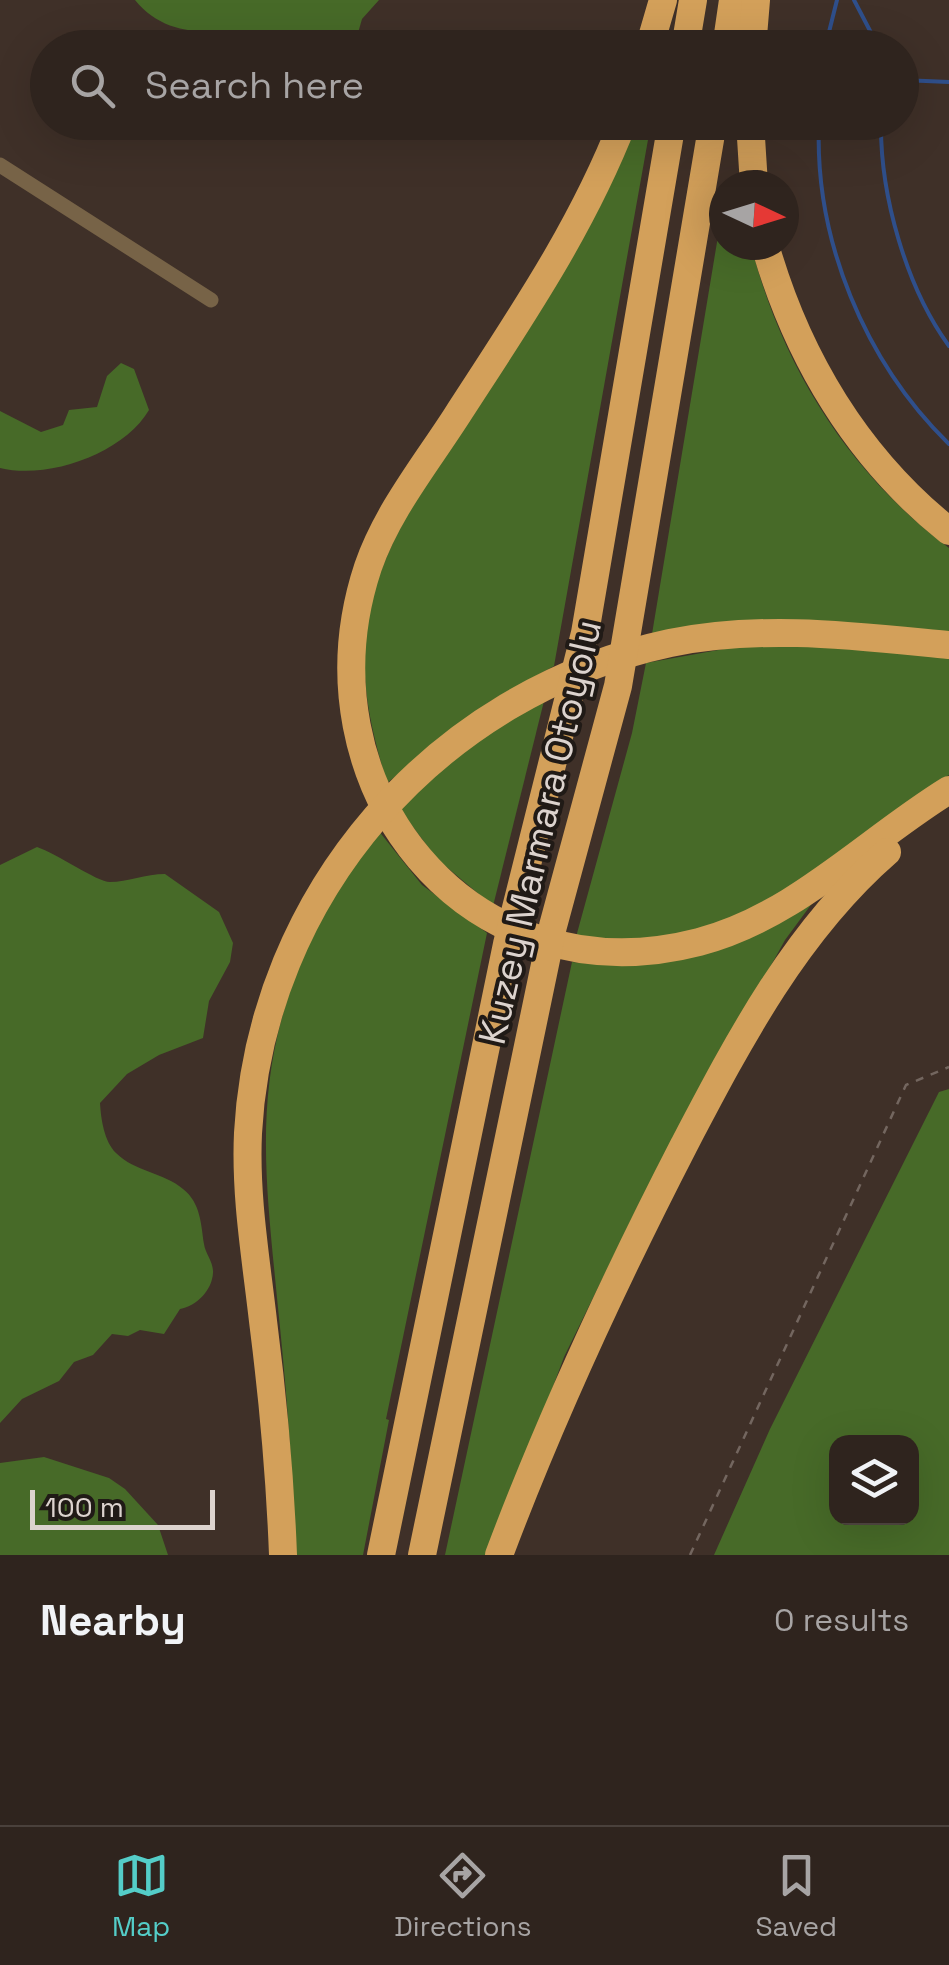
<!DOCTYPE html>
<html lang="en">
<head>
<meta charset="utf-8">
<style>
	:root { --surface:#2f241e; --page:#3b302b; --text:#f1f3f6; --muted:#a7a4a4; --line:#4a413c; --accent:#54cdc8 }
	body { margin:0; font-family:"Space Grotesk",sans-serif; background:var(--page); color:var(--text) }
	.controls { position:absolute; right:30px; bottom:30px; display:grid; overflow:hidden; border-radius:20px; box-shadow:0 10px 40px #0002 }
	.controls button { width:90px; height:90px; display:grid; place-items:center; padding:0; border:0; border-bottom:2px solid var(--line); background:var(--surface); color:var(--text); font:50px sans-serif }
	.compass { position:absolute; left:709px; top:170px; width:90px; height:90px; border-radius:50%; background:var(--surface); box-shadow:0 10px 40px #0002; rotate:94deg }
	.scale { position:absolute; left:30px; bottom:25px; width:185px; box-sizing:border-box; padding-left:10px; border:5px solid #dcd3ce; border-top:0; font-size:28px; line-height:35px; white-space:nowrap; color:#dcd3ce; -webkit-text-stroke:8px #201a16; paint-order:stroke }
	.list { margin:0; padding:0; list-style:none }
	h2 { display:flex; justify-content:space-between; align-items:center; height:130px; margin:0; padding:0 40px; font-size:42px }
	h2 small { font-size:32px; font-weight:400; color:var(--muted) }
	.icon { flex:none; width:55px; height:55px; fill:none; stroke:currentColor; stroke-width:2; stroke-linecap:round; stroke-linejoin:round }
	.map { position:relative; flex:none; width:949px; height:1555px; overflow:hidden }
	.search { position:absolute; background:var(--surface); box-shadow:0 10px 40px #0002; left:30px; right:30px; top:30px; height:110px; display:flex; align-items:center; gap:25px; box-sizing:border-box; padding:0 35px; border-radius:55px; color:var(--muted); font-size:38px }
	.sheet { height:270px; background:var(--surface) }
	nav { display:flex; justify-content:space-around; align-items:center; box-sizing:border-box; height:140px; border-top:2px solid var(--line); background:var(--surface); font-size:28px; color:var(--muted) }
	nav a { display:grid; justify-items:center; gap:5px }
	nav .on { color:var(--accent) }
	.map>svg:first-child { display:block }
	.green { fill:#476a28; fill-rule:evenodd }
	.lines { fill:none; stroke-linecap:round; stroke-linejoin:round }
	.stream { stroke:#2f4f8b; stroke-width:4 }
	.path { stroke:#73665f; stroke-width:2.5; stroke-dasharray:8 8; stroke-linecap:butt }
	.street { stroke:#776347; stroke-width:15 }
	.highway { stroke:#d3a05a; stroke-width:28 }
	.labels { text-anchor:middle; stroke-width:8; stroke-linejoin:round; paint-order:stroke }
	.street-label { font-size:38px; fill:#dcd3ce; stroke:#201a16 }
</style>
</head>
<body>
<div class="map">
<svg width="949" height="1555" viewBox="0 0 949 1555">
	<rect width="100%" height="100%" fill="#3f3028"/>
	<g class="green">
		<path d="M135 0H379L362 19 354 47 230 48 213 32C182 32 155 25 135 0Z"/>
		<path d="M636 123H651L554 666 489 702 387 783C368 720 355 661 373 595 397 513 455 441 501 370 554 291 601 211 636 123Z"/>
		<path d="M724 200V245H751C781 365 849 474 949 548V632C850 626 750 612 652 634Z"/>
		<path d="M121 363 134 369 149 410C124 453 49 480 0 468V411L41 432 63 425 69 410 97 407 107 376Z"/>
		<path d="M809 645 949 656V775C866 826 793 905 697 931 658 942 617 939 576 937L632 733 646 663 735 647Z"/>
		<polygon points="544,701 493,906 437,859 398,807 477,737"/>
		<path d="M378 830 422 885 487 933 386 1419 389 1420 363 1555H295C293 1469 286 1383 277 1298 265 1173 252 1083 301 961 320 914 350 872 378 830Z"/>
		<path d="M37 847C56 853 97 882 110 882 127 882 146 874 165 874L219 912 233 943 230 962 209 1001 203 1038 159 1055 127 1074 100 1103C101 1119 104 1141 116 1153 135 1172 163 1172 183 1189 201 1203 201 1225 204 1244 205 1253 214 1263 213 1273 212 1290 197 1306 180 1309L164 1334 140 1330 128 1336 112 1334 93 1355 74 1362 59 1381 22 1399 0 1423V865Z"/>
		<path d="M816 898 785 940 637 1208 564 1357 490 1555H445L572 962C679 973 723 952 816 898Z"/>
		<path d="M949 1089V1555H714L770 1429 939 1092ZM836 1442H912V1518H836Z"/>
		<polygon points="44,1457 109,1478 125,1489 158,1525 168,1555 0,1555 0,1463"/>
	</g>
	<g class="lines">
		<g class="stream">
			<polyline points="854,0 879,48"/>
			<polyline points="825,48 837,0"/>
			<polyline points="902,80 949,82"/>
			<path d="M819 122C814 240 865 362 949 444"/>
			<path d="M881 122C880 195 906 287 949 346"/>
		</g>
		<polyline class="path" points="690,1555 906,1085 949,1067"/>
		<polyline class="street" points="0,165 211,300"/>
		<g class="highway">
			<polyline points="649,48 663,0"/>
			<polyline points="685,48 693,0"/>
			<polyline points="726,48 733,0"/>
			<polyline points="752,48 756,0"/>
			<path d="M623 122C581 230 518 321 456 417 425 465 387 512 368 567 296 784 467 1002 699 942 795 917 866 841 949 790"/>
			<polyline points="750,122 754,185"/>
			<path d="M765 245C797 357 857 458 949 531"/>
			<path d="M283 1555C280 1476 273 1399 263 1321 256 1259 245 1196 248 1133 261 894 436 693 670 643 763 624 856 636 949 645"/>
			<polyline points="381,1555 507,944 585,633 672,122"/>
			<polyline points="422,1555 553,926 618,686 713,122"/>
			<path d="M499 1555C552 1414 615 1279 684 1145 739 1040 796 931 887 852"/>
		</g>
	</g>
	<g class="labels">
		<g class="street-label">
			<text transform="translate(540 832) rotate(-77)" y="13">Kuzey Marmara Otoyolu</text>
		</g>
	</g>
</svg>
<div class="controls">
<button><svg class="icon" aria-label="layers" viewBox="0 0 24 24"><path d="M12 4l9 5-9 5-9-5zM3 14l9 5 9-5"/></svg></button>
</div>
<svg class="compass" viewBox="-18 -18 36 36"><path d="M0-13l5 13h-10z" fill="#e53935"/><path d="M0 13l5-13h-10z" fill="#a7a4a4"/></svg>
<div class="scale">100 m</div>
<div class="search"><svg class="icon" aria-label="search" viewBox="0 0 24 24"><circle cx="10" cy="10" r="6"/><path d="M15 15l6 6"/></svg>Search here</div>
</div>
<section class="sheet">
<h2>Nearby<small>0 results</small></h2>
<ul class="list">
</ul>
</section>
<nav>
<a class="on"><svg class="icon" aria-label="map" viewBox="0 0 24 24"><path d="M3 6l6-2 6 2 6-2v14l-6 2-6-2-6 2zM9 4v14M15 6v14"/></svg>Map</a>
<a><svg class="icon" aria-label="directions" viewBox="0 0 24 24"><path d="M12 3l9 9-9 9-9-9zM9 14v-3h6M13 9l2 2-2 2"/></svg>Directions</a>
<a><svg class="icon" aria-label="saved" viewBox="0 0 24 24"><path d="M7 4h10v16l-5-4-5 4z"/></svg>Saved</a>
</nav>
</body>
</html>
